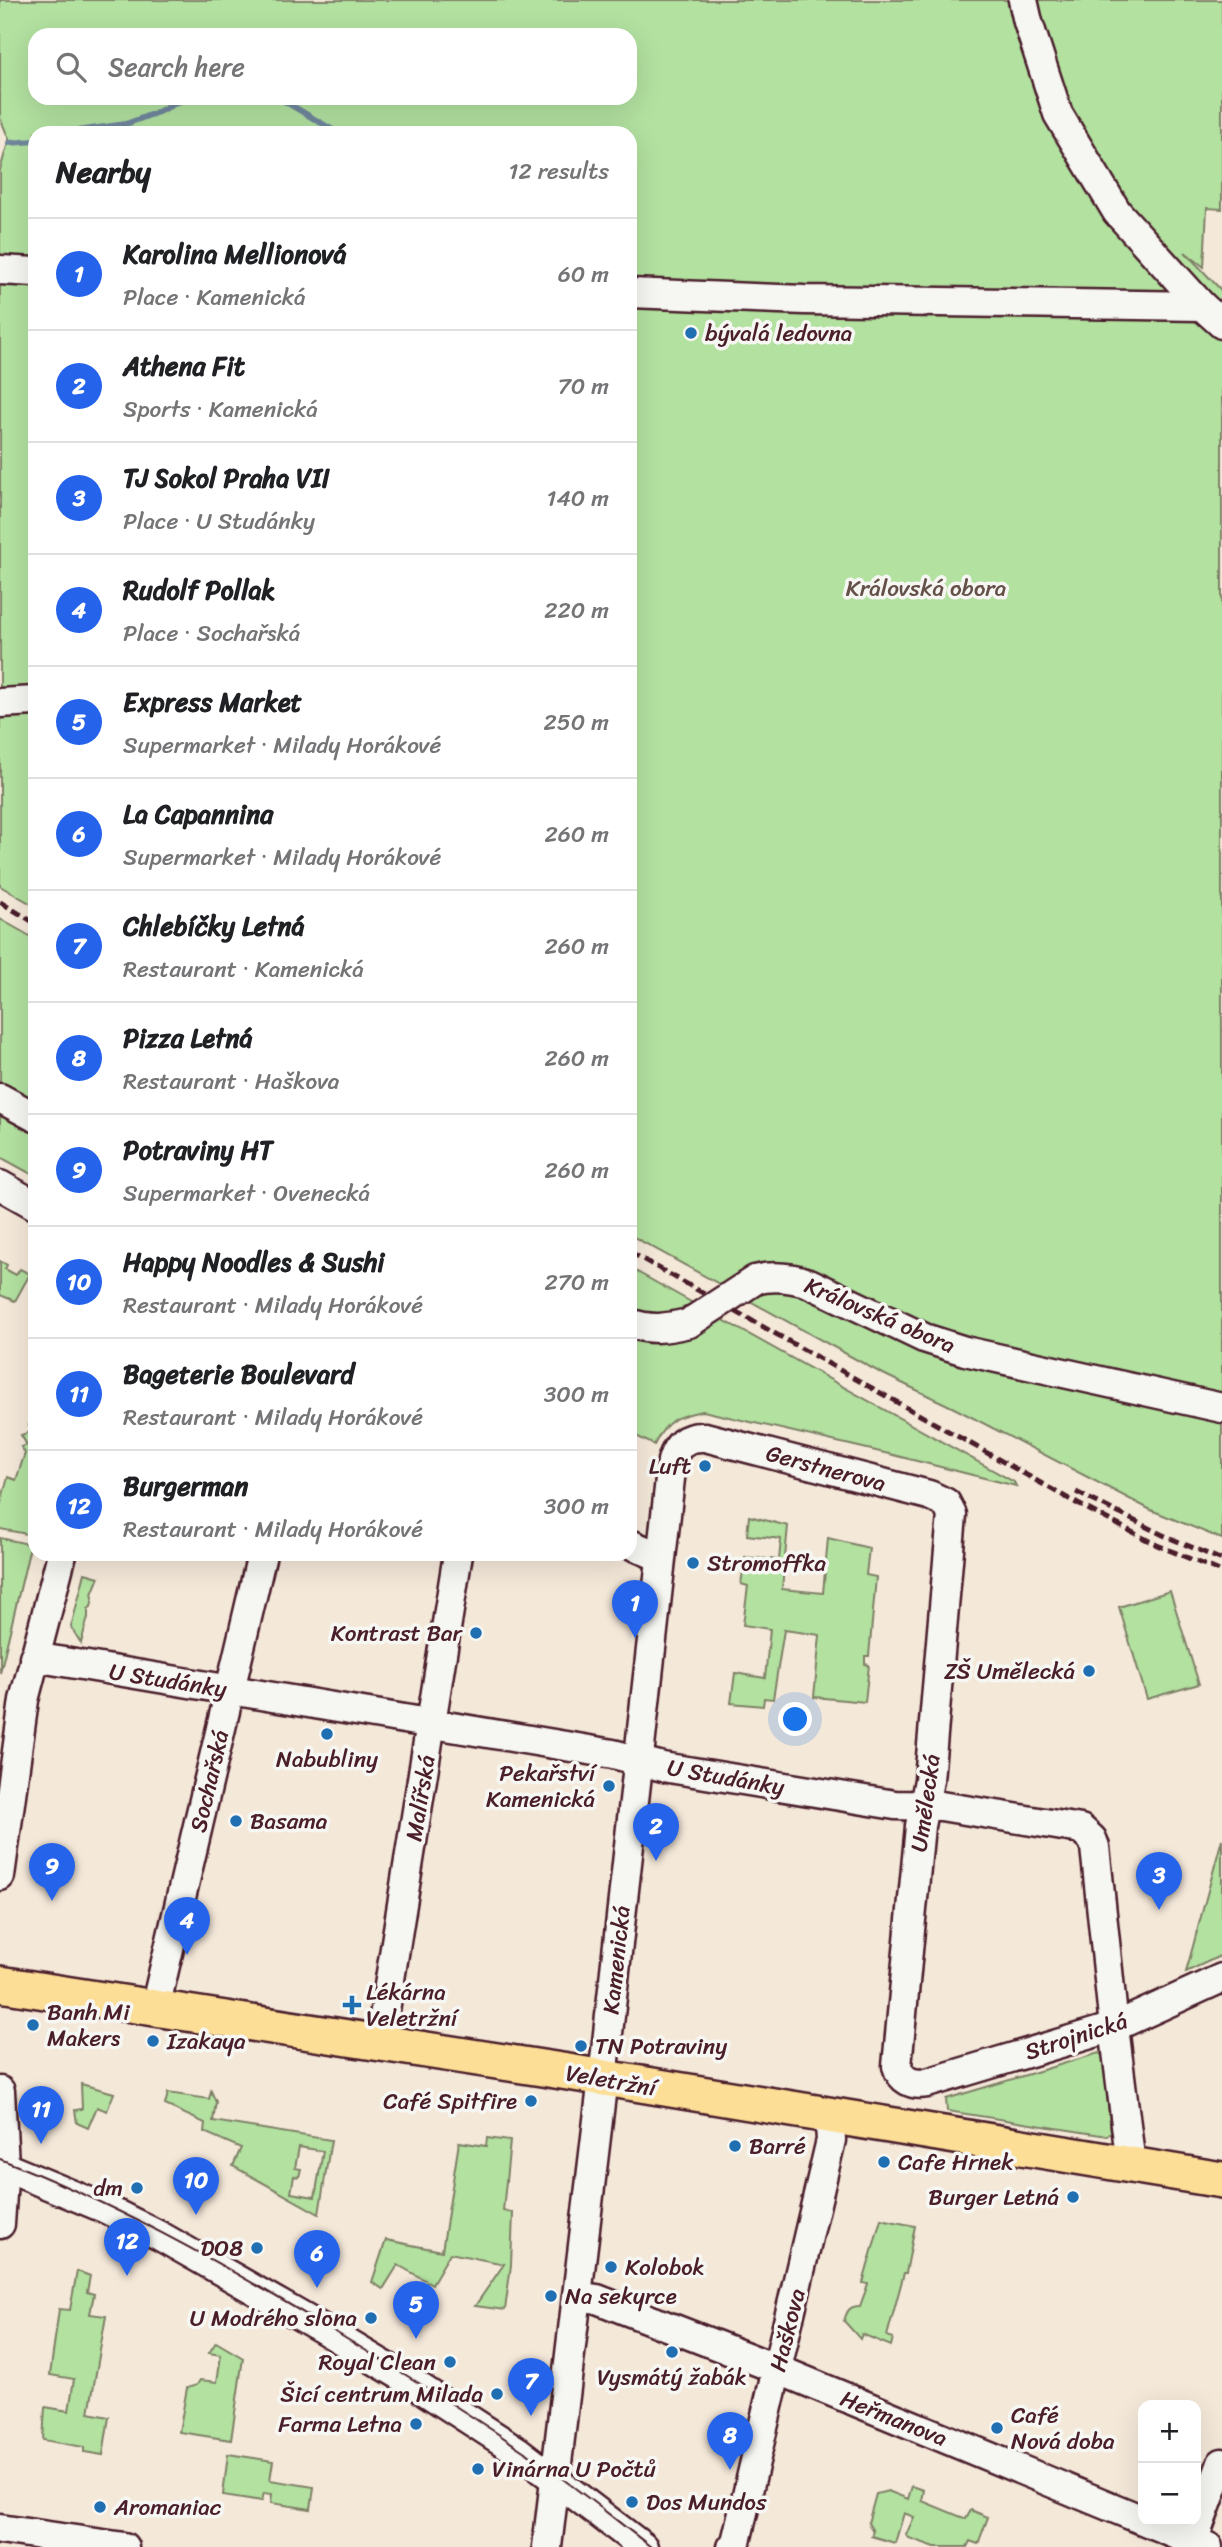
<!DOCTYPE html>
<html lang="en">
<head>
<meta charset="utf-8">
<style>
	:root { --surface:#fff; --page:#f6f6f6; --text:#202124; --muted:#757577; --line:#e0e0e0; --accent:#2563eb }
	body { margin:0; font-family:Sriracha,sans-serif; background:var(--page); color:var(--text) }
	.controls { position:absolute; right:21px; bottom:21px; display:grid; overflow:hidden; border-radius:14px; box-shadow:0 7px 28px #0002 }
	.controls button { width:63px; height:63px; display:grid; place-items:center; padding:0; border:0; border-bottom:2px solid var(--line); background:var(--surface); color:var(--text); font:35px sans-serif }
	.you { position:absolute; left:796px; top:1720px; width:24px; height:24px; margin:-18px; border:5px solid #fff; border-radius:50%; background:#1a73e8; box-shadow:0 0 0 10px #1a73e833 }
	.badge { display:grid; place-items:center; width:46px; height:46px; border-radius:50%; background:var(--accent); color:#fff; font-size:23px; font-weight:700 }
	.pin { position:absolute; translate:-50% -58px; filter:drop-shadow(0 2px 4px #0008) }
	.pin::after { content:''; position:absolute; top:37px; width:24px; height:21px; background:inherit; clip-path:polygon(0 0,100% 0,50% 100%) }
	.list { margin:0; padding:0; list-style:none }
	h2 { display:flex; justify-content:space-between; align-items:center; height:91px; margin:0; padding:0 28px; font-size:30px }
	h2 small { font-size:23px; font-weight:400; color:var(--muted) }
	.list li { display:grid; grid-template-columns:46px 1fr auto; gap:21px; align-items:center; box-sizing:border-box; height:112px; padding:0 28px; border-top:2px solid var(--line) }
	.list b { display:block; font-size:26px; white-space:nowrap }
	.list p { margin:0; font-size:23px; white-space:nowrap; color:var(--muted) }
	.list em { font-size:23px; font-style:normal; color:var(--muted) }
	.icon { flex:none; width:38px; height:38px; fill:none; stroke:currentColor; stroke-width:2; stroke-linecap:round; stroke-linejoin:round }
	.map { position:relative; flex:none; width:1222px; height:2547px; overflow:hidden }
	.search { position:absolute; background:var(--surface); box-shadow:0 7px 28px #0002; left:28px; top:28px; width:609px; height:77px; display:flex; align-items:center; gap:18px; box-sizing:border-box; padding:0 24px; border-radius:21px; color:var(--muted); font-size:26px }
	.panel { position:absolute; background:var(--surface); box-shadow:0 7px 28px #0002; left:28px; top:126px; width:609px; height:1435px; border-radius:21px }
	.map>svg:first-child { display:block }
	.green { fill:#b2e1a0; stroke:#7e8066; stroke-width:2; fill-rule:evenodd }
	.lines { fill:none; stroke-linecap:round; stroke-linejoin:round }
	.stream { stroke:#6f879d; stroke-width:6 }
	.minor-casing { stroke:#4a1f2b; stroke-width:33 }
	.major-casing { stroke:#4a1f2b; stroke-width:40 }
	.minor { stroke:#f6f6f2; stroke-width:28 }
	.major { stroke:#fcde96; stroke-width:35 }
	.tram { stroke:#4a1f2b; stroke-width:2 }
	.rail { stroke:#4a1f2b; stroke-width:5; stroke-dasharray:10 5; stroke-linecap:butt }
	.minor-bridge-casing { stroke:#4a1f2b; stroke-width:33; stroke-linecap:butt }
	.minor-bridge { stroke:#f6f6f2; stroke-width:28 }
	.poi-dot { fill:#1f6fb2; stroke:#f6f6f2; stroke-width:2.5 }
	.labels { text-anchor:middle; stroke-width:7; stroke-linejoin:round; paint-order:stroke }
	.poi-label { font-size:23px; fill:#4a1f2b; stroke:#f6f6f2; text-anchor:start }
	.park-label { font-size:23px; fill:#645048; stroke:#f6f6f2 }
	.street-label { font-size:23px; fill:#4a1f2b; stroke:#f6f6f2 }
</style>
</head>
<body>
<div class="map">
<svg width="1222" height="2547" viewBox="0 0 1222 2547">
	<rect width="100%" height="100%" fill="#f4e8d9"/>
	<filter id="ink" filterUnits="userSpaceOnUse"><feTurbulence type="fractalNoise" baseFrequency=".0143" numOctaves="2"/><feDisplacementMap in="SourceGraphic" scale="14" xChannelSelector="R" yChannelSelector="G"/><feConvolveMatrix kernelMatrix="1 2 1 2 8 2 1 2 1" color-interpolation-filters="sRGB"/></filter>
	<g filter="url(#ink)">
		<g class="green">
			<path d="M0 0H1222V209L1207 208 1204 267 1185 252 1222 291V1539L1151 1510 954 1408 879 1372 630 1235V133H35V906L0 886V170L9 139 0 118ZM35 35H630V98H35Z"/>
			<polygon points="0,919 35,939 35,1176 0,1157"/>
			<polygon points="0,1261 7,1265 5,1269 16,1275 20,1269 30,1274 15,1301 0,1295"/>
			<path d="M630 1268 1014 1482 1016 1486 889 1454 703 1411C676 1416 667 1419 654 1445L630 1433Z"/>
			<polygon points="35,1422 35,1527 33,1535 0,1529 0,1506 8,1477 16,1480 25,1453 21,1447 27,1445 21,1435 33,1431 29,1425"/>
			<polygon points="749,1516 788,1526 782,1589 823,1593 828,1538 869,1548 866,1575 876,1577 869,1656 865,1656 865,1664 869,1665 865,1702 814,1697 820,1635 784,1630 773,1699 764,1698 763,1706 731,1703 735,1673 765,1678 770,1629 743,1625 748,1586 741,1584 745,1557 779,1560 781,1539 747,1535"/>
			<polygon points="0,1538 29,1544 30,1547 0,1673"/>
			<polygon points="85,1573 99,1577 92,1594 93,1597 91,1607 88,1609 88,1617 81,1643 71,1627"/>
			<polygon points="1170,1591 1199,1684 1147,1699 1119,1607"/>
			<polygon points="1222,1839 1222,1955 1186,1972 1219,1850"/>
			<polygon points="1099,2053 1103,2056 1111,2132 1107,2136 947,2111 946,2099"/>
			<polygon points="81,2084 114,2093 107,2111 97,2107 88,2128 77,2123 75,2110 82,2109"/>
			<path d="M211 2091 216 2102 213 2121 331 2140 319 2214 233 2166 241 2148 204 2132 205 2123 165 2105 168 2093 209 2099ZM299 2147 323 2151 315 2197 291 2193 294 2176 299 2177 301 2169 295 2168Z"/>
			<polygon points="487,2138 510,2141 503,2211 513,2213 511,2265 505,2310 475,2306 504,2264 450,2253 432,2284 398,2265 383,2289 372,2282 386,2240 442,2251 459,2142 486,2146"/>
			<path d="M881 2219 915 2226 906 2273H904L887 2336 893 2338 891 2346 862 2334 860 2339 844 2321C847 2311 849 2306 860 2306L868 2284 863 2283Z"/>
			<polygon points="77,2271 90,2276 87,2292 94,2294 90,2314 106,2316 89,2413 109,2417 103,2455 84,2452 84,2447 43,2440 45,2407 69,2411 74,2379 50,2375 59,2309 70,2310"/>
			<polygon points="216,2342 243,2358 231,2440 179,2432 187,2388 197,2385 200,2380 217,2382 221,2355 209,2353"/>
			<polygon points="228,2454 273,2461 270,2480 314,2487 311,2509 271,2503 272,2494 264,2493 262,2501 223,2495"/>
			<polygon points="912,2486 924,2490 922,2501 966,2519 971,2510 988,2517 978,2544 970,2541 967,2547 935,2547 909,2538 906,2535 914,2517 904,2513 895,2543 871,2536 873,2531 868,2523 876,2494 888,2491 908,2499"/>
		</g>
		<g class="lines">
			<g class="stream">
				<polyline points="279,98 338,133"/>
				<polyline points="63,133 126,124 158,112 186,98"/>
				<polyline points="9,143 35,141"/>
			</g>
			<defs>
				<g id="minor">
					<polyline points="1023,0 1028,22 1058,114 1117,212 1202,306 1222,324"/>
					<polyline points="0,270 35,272"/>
					<polyline points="630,293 804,300 1202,306"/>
					<polyline points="0,703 35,701"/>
					<polyline points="0,1098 35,1117"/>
					<polyline points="0,1185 35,1205"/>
					<path d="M755 1280C773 1275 790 1277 809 1283L924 1338 965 1351 1222 1408"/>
					<path d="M630 1323C651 1331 667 1328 689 1323"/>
					<polyline points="630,1544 660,1557"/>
					<polyline points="34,1657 613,1754 663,1767 895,1805 941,1806 1081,1829 1092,1839 1095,1847 1114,2027 1131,2165"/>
					<polyline points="0,1876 24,1700 62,1554"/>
					<polyline points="155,2008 262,1554"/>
					<polyline points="380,2042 458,1554"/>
					<polyline points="0,2091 4,2165 0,2224"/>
					<polyline points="0,2165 104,2208 160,2236 323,2329 405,2378 519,2452 643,2547"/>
					<polyline points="577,2296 597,2299 762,2363 1208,2547"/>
					<polyline points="0,2529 124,2547"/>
					<path d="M547 2547 603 2078 672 1461C677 1443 687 1436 705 1437L929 1495 946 1503 952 1515 929 1780 920 1826 897 2066C901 2080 912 2086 927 2083L1114 2027 1222 1978"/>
					<polyline points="732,2547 736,2542 831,2140 830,2126 819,2115"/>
					<polyline points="1191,2547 1222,2463"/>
				</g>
				<polyline id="major" points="0,1984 568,2072 1222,2180"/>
			</defs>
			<use href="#minor" class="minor-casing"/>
			<use href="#major" class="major-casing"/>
			<use href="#minor" class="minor"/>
			<use href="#major" class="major"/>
			<path class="tram" d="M0 2159C111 2202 214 2259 317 2321 385 2362 453 2403 519 2448 565 2478 608 2514 651 2547"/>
			<g class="rail">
				<polyline points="0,902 35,923"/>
				<polyline points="630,1252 1078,1504 1157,1545 1222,1572"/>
				<polyline points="1076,1492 1163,1535 1222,1560"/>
			</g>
			<defs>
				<polyline id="minor-bridge" points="689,1323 755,1280"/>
			</defs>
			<use href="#minor-bridge" class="minor-bridge-casing"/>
			<use href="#minor-bridge" class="minor-bridge"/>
		</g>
	</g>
	<g class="poi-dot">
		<circle cx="691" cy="333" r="7"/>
		<circle cx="705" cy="1466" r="7"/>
		<circle cx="693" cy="1563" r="7"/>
		<circle cx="476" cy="1633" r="7"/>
		<circle cx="1089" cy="1671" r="7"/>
		<circle cx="327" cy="1734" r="7"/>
		<circle cx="609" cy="1786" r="7"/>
		<circle cx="236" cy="1821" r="7"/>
		<path d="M348.5 1994.5h7v7h7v7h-7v7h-7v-7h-7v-7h7z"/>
		<circle cx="33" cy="2025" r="7"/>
		<circle cx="153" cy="2041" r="7"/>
		<circle cx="581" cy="2046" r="7"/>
		<circle cx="531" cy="2101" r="7"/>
		<circle cx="735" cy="2146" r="7"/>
		<circle cx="884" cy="2162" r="7"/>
		<circle cx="137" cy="2188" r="7"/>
		<circle cx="1073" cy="2197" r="7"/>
		<circle cx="257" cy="2248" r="7"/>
		<circle cx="611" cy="2267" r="7"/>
		<circle cx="551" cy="2296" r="7"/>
		<circle cx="371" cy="2318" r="7"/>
		<circle cx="672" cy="2352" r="7"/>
		<circle cx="450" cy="2362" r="7"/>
		<circle cx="497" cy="2394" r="7"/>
		<circle cx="416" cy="2424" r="7"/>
		<circle cx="997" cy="2428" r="7"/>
		<circle cx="478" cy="2469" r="7"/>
		<circle cx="632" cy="2502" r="7"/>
		<circle cx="100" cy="2507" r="7"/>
	</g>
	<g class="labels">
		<g class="poi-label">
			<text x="705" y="341">bývalá ledovna</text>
			<text x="691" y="1474" text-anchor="end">Luft</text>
			<text x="707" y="1571">Stromoffka</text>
			<text x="462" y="1641" text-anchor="end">Kontrast Bar</text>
			<text x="1075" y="1679" text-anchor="end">ZŠ Umělecká</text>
			<text x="327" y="1767" text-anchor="middle">Nabubliny</text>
			<text x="595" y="1781" text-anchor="end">Pekařství<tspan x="595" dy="26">Kamenická</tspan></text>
			<text x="250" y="1829">Basama</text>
			<text x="366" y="2000">Lékárna<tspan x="366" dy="26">Veletržní</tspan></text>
			<text x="47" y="2020">Banh Mi<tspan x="47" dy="26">Makers</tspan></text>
			<text x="167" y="2049">Izakaya</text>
			<text x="595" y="2054">TN Potraviny</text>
			<text x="517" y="2109" text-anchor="end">Café Spitfire</text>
			<text x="749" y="2154">Barré</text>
			<text x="898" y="2170">Cafe Hrnek</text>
			<text x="123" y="2196" text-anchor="end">dm</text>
			<text x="1059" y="2205" text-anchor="end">Burger Letná</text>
			<text x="243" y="2256" text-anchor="end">DO8</text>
			<text x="625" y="2275">Kolobok</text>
			<text x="565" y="2304">Na sekyrce</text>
			<text x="357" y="2326" text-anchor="end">U Modrého slona</text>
			<text x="436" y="2370" text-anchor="end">Royal Clean</text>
			<text x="672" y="2385" text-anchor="middle">Vysmátý žabák</text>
			<text x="483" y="2402" text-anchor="end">Šicí centrum Milada</text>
			<text x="1011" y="2423">Café<tspan x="1011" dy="26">Nová doba</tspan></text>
			<text x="402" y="2432" text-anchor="end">Farma Letna</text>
			<text x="492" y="2477">Vinárna U Počtů</text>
			<text x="646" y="2510">Dos Mundos</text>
			<text x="114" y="2515">Aromaniac</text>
		</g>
		<g class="park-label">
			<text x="926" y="596">Královská obora</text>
		</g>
		<g class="street-label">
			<text transform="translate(880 1315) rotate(23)" y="8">Královská obora</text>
			<text transform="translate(826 1468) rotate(15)" y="8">Gerstnerova</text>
			<text transform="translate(168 1680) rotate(9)" y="8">U Studánky</text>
			<text transform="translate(726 1777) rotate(10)" y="8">U Studánky</text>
			<text transform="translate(209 1781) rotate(-77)" y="8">Sochařská</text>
			<text transform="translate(420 1798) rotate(-81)" y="8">Malířská</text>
			<text transform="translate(925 1803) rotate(-82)" y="8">Umělecká</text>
			<text transform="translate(616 1960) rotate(-84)" y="8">Kamenická</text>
			<text transform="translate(1076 2036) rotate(-18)" y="8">Strojnická</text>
			<text transform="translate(611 2080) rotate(10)" y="8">Veletržní</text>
			<text transform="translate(787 2330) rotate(-76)" y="8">Haškova</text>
			<text transform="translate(894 2418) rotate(22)" y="8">Heřmanova</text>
		</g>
	</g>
</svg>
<div class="controls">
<button>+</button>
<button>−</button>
</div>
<div class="you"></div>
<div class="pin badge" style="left:635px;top:1638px">1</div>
<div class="pin badge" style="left:656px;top:1861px">2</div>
<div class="pin badge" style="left:1159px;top:1910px">3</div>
<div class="pin badge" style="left:187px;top:1955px">4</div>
<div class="pin badge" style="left:416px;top:2339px">5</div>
<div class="pin badge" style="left:317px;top:2288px">6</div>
<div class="pin badge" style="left:531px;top:2416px">7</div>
<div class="pin badge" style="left:730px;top:2470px">8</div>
<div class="pin badge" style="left:52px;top:1901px">9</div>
<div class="pin badge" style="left:196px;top:2215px">10</div>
<div class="pin badge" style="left:41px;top:2144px">11</div>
<div class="pin badge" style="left:127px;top:2276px">12</div>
<div class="search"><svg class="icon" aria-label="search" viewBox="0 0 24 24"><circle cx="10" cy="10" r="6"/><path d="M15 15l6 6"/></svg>Search here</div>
<section class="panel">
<h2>Nearby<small>12 results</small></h2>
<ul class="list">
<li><span class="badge">1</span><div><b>Karolina Mellionová</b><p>Place · Kamenická</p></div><em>60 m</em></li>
<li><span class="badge">2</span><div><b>Athena Fit</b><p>Sports · Kamenická</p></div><em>70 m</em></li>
<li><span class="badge">3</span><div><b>TJ Sokol Praha VII</b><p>Place · U Studánky</p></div><em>140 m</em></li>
<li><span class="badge">4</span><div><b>Rudolf Pollak</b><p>Place · Sochařská</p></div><em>220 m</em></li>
<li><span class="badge">5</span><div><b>Express Market</b><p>Supermarket · Milady Horákové</p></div><em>250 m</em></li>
<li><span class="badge">6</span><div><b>La Capannina</b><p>Supermarket · Milady Horákové</p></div><em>260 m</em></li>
<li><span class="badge">7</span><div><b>Chlebíčky Letná</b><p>Restaurant · Kamenická</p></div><em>260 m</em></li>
<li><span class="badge">8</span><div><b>Pizza Letná</b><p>Restaurant · Haškova</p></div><em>260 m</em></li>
<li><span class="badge">9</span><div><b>Potraviny HT</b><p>Supermarket · Ovenecká</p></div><em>260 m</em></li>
<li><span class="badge">10</span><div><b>Happy Noodles &amp; Sushi</b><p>Restaurant · Milady Horákové</p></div><em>270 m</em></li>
<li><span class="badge">11</span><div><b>Bageterie Boulevard</b><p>Restaurant · Milady Horákové</p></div><em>300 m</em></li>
<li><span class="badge">12</span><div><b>Burgerman</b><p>Restaurant · Milady Horákové</p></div><em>300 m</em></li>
</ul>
</section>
</div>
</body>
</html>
